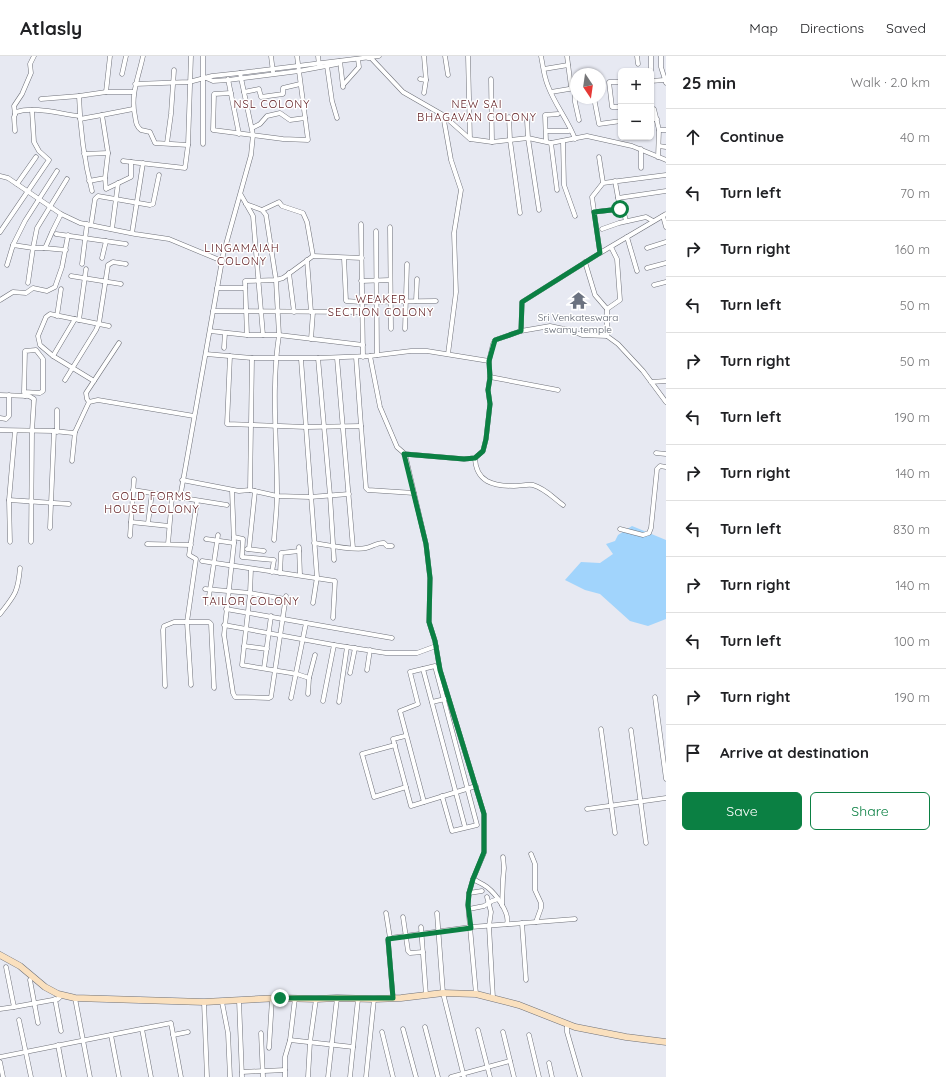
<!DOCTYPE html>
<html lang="en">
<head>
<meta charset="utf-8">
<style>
	:root { --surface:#fff; --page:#f6f6f6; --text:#202124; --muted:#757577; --line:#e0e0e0; --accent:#0b8043 }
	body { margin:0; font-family:Quicksand,sans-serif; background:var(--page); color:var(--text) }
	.controls { position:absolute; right:12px; top:12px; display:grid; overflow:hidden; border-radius:6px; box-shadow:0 1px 3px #0004 }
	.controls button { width:36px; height:36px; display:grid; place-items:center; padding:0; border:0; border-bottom:1px solid var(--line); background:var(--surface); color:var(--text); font:20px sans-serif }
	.compass { position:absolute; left:570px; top:12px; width:36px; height:36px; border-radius:50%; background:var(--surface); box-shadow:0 1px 3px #0004; rotate:167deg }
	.stop { position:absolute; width:12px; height:12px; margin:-9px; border:3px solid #0b8043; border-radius:50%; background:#fff }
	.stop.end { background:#0b8043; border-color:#fff; box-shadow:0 1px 4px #0008 }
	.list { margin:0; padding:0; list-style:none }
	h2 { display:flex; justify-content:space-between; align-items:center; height:52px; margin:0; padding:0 16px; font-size:17px }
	h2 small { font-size:13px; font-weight:400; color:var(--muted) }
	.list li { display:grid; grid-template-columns:26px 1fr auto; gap:12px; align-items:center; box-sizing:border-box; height:56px; padding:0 16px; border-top:1px solid var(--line) }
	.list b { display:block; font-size:15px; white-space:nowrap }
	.list em { font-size:13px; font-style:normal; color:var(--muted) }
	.actions { display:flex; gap:8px; padding:12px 16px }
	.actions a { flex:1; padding:9px 0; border:1px solid var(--accent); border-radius:6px; text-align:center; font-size:14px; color:var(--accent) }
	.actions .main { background:var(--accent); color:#fff }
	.icon { flex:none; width:22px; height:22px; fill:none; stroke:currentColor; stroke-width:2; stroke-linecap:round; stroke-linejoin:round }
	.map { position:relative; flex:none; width:666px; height:1021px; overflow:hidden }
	header { display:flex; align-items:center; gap:24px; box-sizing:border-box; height:56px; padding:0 20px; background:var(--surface); border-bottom:1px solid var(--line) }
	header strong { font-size:19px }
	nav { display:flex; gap:22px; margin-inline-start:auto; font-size:14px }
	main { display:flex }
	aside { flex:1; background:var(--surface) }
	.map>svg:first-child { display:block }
	.water { fill:#a1d4fc }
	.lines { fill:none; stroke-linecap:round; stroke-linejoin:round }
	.street-casing { stroke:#6f7179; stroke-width:5 }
	.secondary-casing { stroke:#6f7179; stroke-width:7 }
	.street { stroke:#fff; stroke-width:4 }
	.secondary { stroke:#fae0be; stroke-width:6 }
	.route { stroke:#0b8043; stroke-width:5 }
	.labels { text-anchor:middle; stroke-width:3; stroke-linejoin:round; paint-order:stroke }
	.worship-label { font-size:10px; fill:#5b616d; stroke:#fff }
	.neighbourhood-label { font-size:11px; letter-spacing:1px; fill:#5c171b; stroke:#fff }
</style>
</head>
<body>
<header>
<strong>Atlasly</strong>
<nav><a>Map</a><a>Directions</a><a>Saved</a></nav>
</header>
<main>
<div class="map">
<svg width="666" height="1021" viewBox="0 0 666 1021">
	<rect width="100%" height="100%" fill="#e7e9f2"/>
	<polygon class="water" points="632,470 666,484 666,563 648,570 630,565 600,538 585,534 565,524 581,506 600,507 613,498 606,488 615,485 618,479"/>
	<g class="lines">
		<defs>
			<g id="street">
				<path d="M143 0C139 20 130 39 135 60 136 66 136 70 141 74L150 76 155 87 188 89"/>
				<polyline points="271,0 273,16"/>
				<polyline points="318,0 319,9"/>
				<polyline points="424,0 426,24 424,37"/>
				<polyline points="445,0 448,19"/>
				<polyline points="468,0 470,83"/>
				<path d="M541 0C543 10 544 21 548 30 555 49 568 64 575 83"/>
				<polyline points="567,0 571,31 576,32"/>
				<polyline points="637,0 638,8"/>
				<polyline points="661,0 661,11 666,27"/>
				<polyline points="368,2 371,2 403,36 443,59 470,83 492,86 528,82 551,87 587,80 632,90 666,104"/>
				<polyline points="340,5 343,31"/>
				<polyline points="327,10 332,45 337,62"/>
				<polyline points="544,13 568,9"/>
				<polyline points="651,14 651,0"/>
				<polyline points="122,18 126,0"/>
				<polyline points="204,21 213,25 228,24 299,15 337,8 339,6"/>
				<polyline points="228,23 239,78"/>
				<polyline points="420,23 426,24"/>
				<polyline points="491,23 492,86"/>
				<polyline points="651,25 664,24"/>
				<polyline points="621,26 609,26 612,51 621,51"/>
				<polyline points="135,28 189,26 212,20 240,17 379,0"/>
				<polyline points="343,29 359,11 358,3"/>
				<polyline points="106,36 110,0"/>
				<polyline points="244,36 259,33 261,41 283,38 283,32 300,28"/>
				<polyline points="551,36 575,32 575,46 579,64"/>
				<polyline points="231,37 214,38 213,74 283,83 308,84 297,0"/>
				<polyline points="594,42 599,68 621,65"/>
				<polyline points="41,43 79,40"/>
				<polyline points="651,53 654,53 659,74 658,101"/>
				<polyline points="15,58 14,50 22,38 31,17 30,8 34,0"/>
				<polyline points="102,59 133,53"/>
				<polyline points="443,59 451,104 461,134 454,177 456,236 448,298"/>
				<polyline points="509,61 510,84 520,157"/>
				<polyline points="80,63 102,59 108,97 105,122 89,125"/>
				<polyline points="651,63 657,63"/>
				<polyline points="527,64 528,82 539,154"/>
				<polyline points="252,72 260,68 267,60 280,57 290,64 305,62"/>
				<polyline points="659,74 666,74"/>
				<path d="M15 75 14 61 16 56C35 50 60 58 79 60"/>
				<polyline points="546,75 569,75"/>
				<polyline points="546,85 545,59 558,58"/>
				<polyline points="563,85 564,129 575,160"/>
				<polyline points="167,87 171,58 174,14"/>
				<polyline points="551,87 557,134"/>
				<polyline points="203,88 203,0"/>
				<polyline points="659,90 666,91"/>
				<polyline points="641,93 641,112"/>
				<polyline points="84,98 108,97"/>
				<polyline points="599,101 603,127"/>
				<polyline points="123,105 131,106"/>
				<polyline points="0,120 8,122 61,158 80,167 135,178 169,183 222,205"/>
				<polyline points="105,122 106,133 131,121 131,106 185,112 188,89 191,0"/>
				<polyline points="17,128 36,101"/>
				<path d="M92 135C84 104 80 72 79 40L106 36H134"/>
				<polyline points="241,139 253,160 263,279"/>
				<polyline points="618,142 666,135"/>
				<polyline points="246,148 262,154 266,159 276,224 279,279 363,289"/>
				<polyline points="623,153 626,165"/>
				<polyline points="262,154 279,146 282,150 303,157 307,166 313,200"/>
				<polyline points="594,156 620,153 615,125"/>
				<polyline points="61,158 52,176 46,190 44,192 33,192 37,172 67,123"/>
				<polyline points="663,160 666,171"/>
				<polyline points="361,168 363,301"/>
				<polyline points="91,169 95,143 98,140 150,149 153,148 159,119"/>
				<polyline points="390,171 391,273"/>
				<polyline points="112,173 118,127"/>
				<polyline points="602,173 619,167 646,161 653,165"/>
				<polyline points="376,175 377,299"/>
				<polyline points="0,176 49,104 39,95 34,86 32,54"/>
				<polyline points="132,177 143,107"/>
				<polyline points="56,178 126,188"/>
				<polyline points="627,181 637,215"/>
				<polyline points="13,189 25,165 57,115"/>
				<polyline points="44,192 66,194"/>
				<polyline points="647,192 666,186"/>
				<polyline points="600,197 592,141 603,127 666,119"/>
				<polyline points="102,202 106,185"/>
				<polyline points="344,202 346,245 361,246 436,245"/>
				<polyline points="307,204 311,256"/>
				<polyline points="585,206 595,239 607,253"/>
				<polyline points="82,208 87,168"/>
				<polyline points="7,209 13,189 33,192 28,227"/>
				<polyline points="647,212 666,207"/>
				<polyline points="289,217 294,256"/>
				<polyline points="71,220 121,228"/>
				<polyline points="361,225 390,224"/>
				<polyline points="654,229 666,226"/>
				<polyline points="217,232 245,232"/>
				<polyline points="0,244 13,236 26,237 33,232 47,235 55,231 62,211 68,179"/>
				<polyline points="416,245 417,223"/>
				<polyline points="213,255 362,256"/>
				<polyline points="57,260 61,233"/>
				<polyline points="79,264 86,213"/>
				<polyline points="405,273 407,208"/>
				<path d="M210 275 247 279H279C271 332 277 385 277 438 277 454 275 469 274 484"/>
				<polyline points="521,275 522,246 600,197 666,158"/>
				<polyline points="247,279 245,225 276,224 283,222 313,200 362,202"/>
				<polyline points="607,280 607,253 620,244 617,203 611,191"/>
				<polyline points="311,283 313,256"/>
				<polyline points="224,292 225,277"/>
				<polyline points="206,298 252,302 318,302 370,300 411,295 427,295 489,305"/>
				<polyline points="53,300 75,263"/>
				<polyline points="230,300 227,368 306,371 361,370 366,432 368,434 414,437"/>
				<polyline points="370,300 380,351 397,391 405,398 464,403 475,402 483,395 486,383 490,348 488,334 490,321 489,305 493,288 495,284 521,275 550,270 569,274 582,279 607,280 618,288 643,315 666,346"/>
				<polyline points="356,301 361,370"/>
				<polyline points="318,302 330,439 334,504"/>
				<polyline points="337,302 353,492"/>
				<polyline points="301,303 317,521 313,547"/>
				<polyline points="490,321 558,334"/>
				<polyline points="65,324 96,274 99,267 108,209 113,206 126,208"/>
				<polyline points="94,325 53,300 40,289 38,280 46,261 50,258 109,270"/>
				<polyline points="651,326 666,325"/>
				<polyline points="24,336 40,337 43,335 43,303 36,294 25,295 24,336 25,340"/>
				<polyline points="0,339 29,340 34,343 32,375 31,486"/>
				<polyline points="89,346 87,343 86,337 119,287"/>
				<polyline points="0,362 6,363 9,360 9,339"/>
				<polyline points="0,374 54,375 73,377 75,376 89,346 98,344 194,360"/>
				<polyline points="57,376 57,354"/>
				<polyline points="656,397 666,398"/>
				<polyline points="405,398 426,488 430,522 429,566 435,585 440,614 484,758 484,797 473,823 469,837 468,849 476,938"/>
				<path d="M475 402C476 426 493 430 514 430 520 430 527 428 533 429 546 433 552 441 563 449"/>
				<polyline points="72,405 75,376"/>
				<polyline points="182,424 239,435 250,434 252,302"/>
				<polyline points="133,434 227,449"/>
				<polyline points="232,434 234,487 224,579 233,637 235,641 269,642 271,641 286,540"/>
				<polyline points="250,434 277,440 310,441 349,438"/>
				<polyline points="180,442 223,199 251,99 253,79 240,17"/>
				<polyline points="9,444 69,448"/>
				<polyline points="131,466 169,470"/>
				<polyline points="148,467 152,437"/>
				<polyline points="50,472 54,375"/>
				<polyline points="620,473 643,479 649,477 651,472 657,413 660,410 666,411"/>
				<polyline points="130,480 134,423"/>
				<polyline points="234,481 243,483 242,501 274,504 272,516"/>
				<polyline points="206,483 234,487"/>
				<polyline points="10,486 9,444 15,375"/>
				<path d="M314 487C327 489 354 495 366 492 372 491 378 486 384 487L387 490H392"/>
				<polyline points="147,488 191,489"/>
				<polyline points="168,488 172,441"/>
				<polyline points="299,491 300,519"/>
				<polyline points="247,493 264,495"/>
				<polyline points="249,493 255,435"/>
				<polyline points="202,505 335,525 333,562"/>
				<polyline points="251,513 250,537 242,609 297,618 309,622"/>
				<polyline points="280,517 281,497 299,495"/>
				<polyline points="205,533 250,537 285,543"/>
				<polyline points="208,547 218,479"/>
				<polyline points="226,553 392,582"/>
				<path d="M0 558C15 539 18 536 20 512"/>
				<polyline points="224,569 334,589 323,645"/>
				<polyline points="334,589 386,597 417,597 436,590"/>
				<polyline points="244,590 267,593"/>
				<polyline points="264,612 271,560"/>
				<polyline points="423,613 465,771"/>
				<polyline points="367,614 370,594"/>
				<polyline points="350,617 355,592"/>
				<polyline points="191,629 187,566 196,503 189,499 197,445"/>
				<polyline points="165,630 163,574 164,570 174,566 209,566 211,568 214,632"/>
				<polyline points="308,638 309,622 315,599"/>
				<polyline points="655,641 666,723"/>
				<polyline points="291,642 306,567"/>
				<polyline points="339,646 347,591"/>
				<polyline points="432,646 445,643"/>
				<polyline points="601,673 615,777"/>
				<polyline points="631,674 646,787"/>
				<polyline points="405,680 393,683 411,750 476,730"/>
				<polyline points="395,689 362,698 374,741 406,731"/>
				<polyline points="424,746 400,655 418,648 410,616 435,610 477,769 452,775 442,740"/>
				<polyline points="587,753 666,742"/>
				<polyline points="531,798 535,808 535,834 541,847 541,852 536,866"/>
				<path d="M473 823C478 826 483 828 487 831 496 838 510 857 507 868"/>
				<polyline points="469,837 482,835"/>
				<polyline points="487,841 491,856 489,870 493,942"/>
				<polyline points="502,849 503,823 504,812 503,801"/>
				<polyline points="469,853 484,850 492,845 498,843"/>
				<polyline points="386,857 390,882"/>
				<polyline points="437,857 443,937 464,1021"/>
				<polyline points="403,861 408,895 410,897 423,896"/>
				<polyline points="522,867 526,924"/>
				<polyline points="421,871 426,939"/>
				<polyline points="6,911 14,951 58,943 62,939"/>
				<polyline points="30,924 38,967"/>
				<polyline points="75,942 90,1021"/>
				<polyline points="393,942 388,884 390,882 471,871 575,863"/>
				<polyline points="55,943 61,975"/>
				<polyline points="239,944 242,1021"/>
				<polyline points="204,946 207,1021"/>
				<polyline points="222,946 228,977 230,1021"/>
				<polyline points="0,953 14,951"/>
				<polyline points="19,964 31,1021"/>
				<polyline points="567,968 567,976 580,1021"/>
				<polyline points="425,971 438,1021"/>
				<polyline points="142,973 151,1021"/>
				<polyline points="403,973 416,1021"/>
				<polyline points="478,974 490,1021"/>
				<polyline points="382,976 393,1021"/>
				<polyline points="503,976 514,1021"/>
				<polyline points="261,977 263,1021"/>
				<polyline points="111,979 119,1021"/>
				<polyline points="173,979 188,976"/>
				<polyline points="529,979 539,1021"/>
				<polyline points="290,984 353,991"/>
				<polyline points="58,989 64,1021"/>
				<polyline points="269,992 272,943"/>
				<polyline points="0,1001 171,967 181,1021"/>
				<polyline points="0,1006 3,1021"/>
				<polyline points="549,1007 552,1021"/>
				<polyline points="242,1016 285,1014"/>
				<polyline points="285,1021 285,1001 290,984 295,942"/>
				<polyline points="308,1021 310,986 316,943"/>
				<polyline points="328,1021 337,942"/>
				<polyline points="350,1021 358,943"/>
				<polyline points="366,1021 374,943"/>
				<polyline points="451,1021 510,1005"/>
			</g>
			<polyline id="secondary" points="0,899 20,910 45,931 58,938 75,942 204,946 280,942 316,943 337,942 374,943 401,942 443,937 476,938 519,949 575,971 626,981 666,986"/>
		</defs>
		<use href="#street" class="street-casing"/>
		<use href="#secondary" class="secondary-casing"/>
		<use href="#street" class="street"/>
		<use href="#secondary" class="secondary"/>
	</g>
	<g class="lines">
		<polyline class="route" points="280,942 393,942 388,883 471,872 468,849 469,837 473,823 484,796 484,758 440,614 435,585 429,566 430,522 426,488 404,398 464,403 475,402 483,395 486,383 490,348 488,334 490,322 489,305 495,284 521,275 522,246 600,197 594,156 620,153"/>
	</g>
	<defs>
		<symbol id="temple-bare" viewBox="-9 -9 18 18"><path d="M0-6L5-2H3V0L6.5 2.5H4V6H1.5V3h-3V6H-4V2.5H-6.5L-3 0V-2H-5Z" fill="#6b7280" stroke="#fff" stroke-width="2.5" paint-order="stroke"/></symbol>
	</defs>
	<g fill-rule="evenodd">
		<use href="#temple-bare" x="566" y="232" width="25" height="25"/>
	</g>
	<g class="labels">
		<g class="worship-label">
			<text x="578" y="265">Sri Venkateswara<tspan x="578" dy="12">swamy temple</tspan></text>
		</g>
		<g class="neighbourhood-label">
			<text x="272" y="52">NSL COLONY</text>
			<text x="477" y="52">NEW SAI<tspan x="477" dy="13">BHAGAVAN COLONY</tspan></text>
			<text x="242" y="196">LINGAMAIAH<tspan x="242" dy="13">COLONY</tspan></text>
			<text x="381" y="247">WEAKER<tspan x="381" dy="13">SECTION COLONY</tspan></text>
			<text x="152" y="444">GOLD FORMS<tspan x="152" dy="13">HOUSE COLONY</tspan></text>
			<text x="251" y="549">TAILOR COLONY</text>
		</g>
	</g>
</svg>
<div class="controls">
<button>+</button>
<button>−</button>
</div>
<svg class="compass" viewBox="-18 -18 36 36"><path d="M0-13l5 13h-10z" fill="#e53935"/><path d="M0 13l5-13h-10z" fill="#757577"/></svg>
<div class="stop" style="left:620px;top:153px"></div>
<div class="stop end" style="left:280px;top:942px"></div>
</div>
<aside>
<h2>25 min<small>Walk · 2.0 km</small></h2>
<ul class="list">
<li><svg class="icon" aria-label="ahead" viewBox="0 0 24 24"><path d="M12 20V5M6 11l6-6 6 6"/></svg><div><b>Continue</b></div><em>40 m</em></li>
<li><svg class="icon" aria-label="left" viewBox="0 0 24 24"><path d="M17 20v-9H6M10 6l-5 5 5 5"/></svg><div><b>Turn left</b></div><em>70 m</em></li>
<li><svg class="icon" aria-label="right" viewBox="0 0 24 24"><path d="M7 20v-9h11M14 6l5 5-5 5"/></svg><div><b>Turn right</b></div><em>160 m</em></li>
<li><svg class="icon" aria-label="left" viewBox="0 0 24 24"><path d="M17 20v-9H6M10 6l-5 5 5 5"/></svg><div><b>Turn left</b></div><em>50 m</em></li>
<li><svg class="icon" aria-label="right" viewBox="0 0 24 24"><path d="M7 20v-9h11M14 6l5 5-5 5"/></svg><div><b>Turn right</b></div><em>50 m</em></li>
<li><svg class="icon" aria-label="left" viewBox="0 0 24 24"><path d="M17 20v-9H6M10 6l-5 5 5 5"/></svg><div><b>Turn left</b></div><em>190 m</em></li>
<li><svg class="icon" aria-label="right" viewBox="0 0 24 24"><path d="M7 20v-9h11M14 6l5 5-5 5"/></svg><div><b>Turn right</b></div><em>140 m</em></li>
<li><svg class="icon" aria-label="left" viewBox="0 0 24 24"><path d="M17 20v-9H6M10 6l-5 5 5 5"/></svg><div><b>Turn left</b></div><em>830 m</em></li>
<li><svg class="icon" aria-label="right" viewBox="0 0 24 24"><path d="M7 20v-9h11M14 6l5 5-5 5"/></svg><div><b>Turn right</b></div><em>140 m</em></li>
<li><svg class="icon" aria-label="left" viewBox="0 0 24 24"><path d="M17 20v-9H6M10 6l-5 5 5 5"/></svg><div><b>Turn left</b></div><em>100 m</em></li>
<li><svg class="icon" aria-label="right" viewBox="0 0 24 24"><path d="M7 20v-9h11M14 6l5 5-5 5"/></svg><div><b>Turn right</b></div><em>190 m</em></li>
<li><svg class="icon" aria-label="arrive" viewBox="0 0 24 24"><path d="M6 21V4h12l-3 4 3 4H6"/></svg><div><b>Arrive at destination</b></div></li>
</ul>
<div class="actions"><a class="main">Save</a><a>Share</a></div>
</aside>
</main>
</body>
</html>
